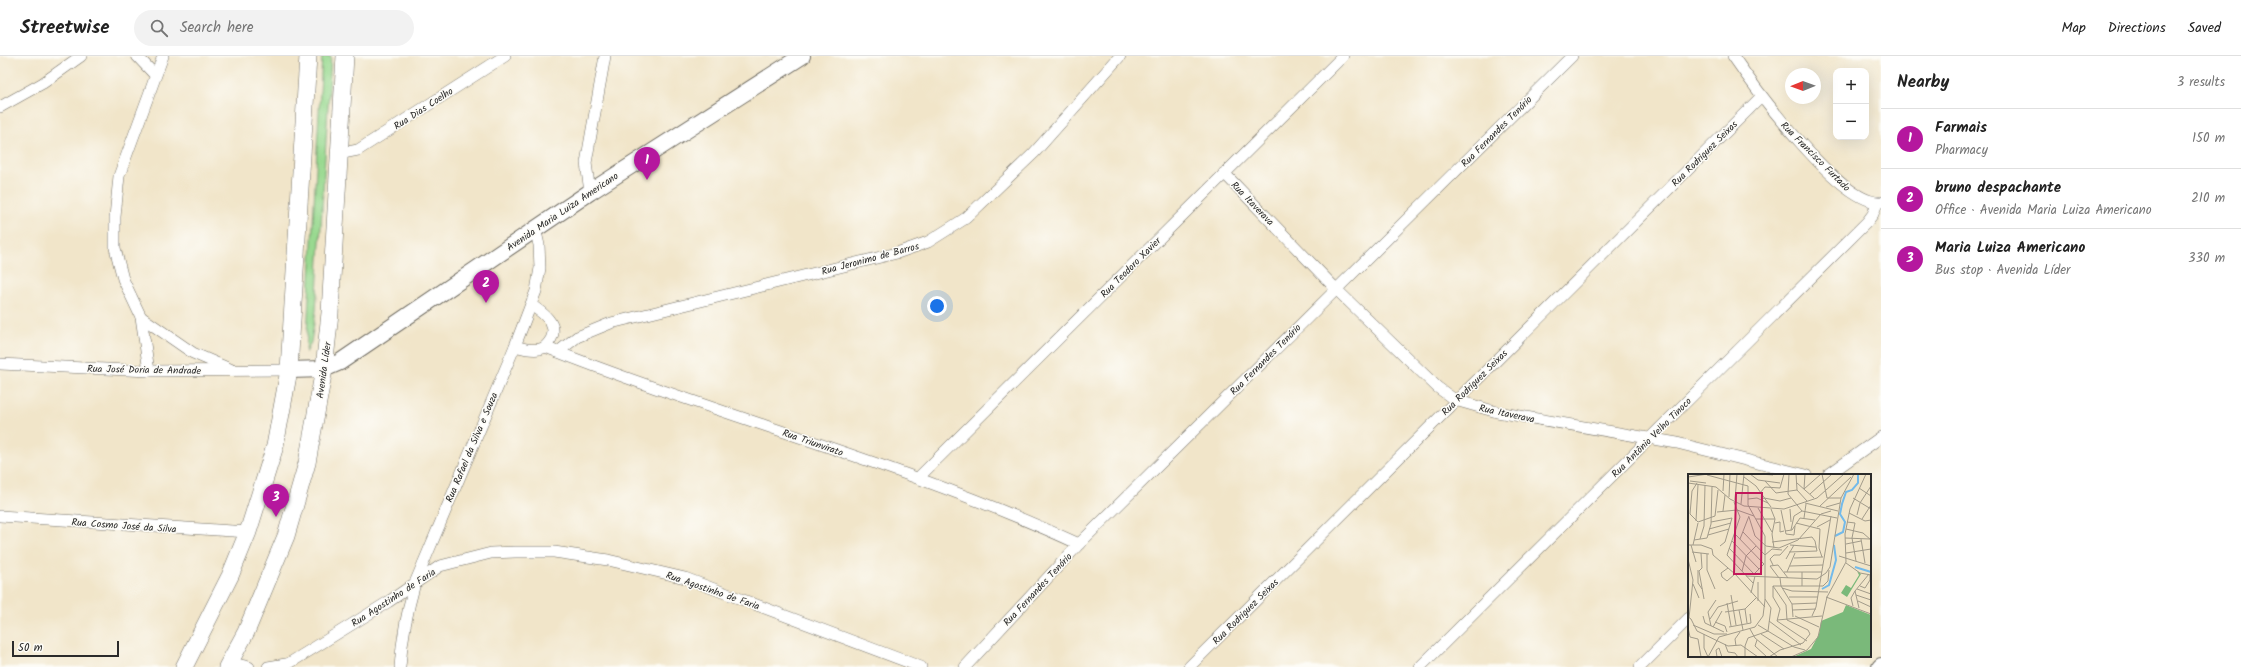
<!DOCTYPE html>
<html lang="en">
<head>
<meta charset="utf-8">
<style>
	:root { --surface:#fff; --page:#f2f2f2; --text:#222; --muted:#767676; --line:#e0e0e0; --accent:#b5179e }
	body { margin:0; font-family:Kalam,sans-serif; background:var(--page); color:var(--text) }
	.controls { position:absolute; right:12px; top:12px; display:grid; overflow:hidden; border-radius:8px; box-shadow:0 4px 16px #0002 }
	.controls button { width:36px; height:36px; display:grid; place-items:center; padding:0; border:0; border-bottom:1px solid var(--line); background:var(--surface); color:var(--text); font:20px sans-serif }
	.compass { position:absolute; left:1785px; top:12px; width:36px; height:36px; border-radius:50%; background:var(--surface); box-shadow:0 4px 16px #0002; rotate:269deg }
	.scale { position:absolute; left:12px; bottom:10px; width:107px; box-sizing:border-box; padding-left:4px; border:2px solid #2b2b2b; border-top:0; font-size:11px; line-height:14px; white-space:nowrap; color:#2b2b2b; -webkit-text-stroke:3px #fdfcf7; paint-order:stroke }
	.you { position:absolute; left:937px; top:250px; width:14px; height:14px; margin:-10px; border:3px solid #fff; border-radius:50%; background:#1a73e8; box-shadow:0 0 0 6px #1a73e833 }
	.badge { display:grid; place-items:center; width:26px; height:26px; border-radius:50%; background:var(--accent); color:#fff; font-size:13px; font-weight:700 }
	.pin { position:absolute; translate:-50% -33px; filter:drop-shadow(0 1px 2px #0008) }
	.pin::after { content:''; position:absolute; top:21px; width:14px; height:12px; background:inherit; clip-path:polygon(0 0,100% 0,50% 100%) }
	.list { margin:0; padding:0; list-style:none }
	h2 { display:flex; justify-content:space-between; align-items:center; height:52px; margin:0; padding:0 16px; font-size:17px }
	h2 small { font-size:13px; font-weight:400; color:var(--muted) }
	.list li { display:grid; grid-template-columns:26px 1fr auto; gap:12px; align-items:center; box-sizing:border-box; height:60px; padding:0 16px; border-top:1px solid var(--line) }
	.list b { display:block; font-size:15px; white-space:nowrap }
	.list p { margin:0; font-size:13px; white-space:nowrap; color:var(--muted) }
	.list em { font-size:13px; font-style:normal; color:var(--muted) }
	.icon { flex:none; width:22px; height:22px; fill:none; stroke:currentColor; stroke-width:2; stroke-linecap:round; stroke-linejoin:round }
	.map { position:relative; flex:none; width:1881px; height:611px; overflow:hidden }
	header { display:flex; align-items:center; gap:24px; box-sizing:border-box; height:56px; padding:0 20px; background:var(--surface); border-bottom:1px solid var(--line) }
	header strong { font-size:19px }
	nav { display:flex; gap:22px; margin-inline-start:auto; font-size:14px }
	.search { width:280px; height:36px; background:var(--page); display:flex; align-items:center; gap:10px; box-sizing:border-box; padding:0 14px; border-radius:22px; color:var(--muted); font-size:15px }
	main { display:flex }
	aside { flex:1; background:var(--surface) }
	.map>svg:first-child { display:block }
	.green { fill:#99d990; stroke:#62825e }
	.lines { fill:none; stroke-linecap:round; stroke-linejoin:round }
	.minor-casing { stroke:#706c62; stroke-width:12 }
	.tertiary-casing { stroke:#706c62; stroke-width:16 }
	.secondary-casing { stroke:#706c62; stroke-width:18 }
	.primary-casing { stroke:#706c62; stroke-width:18 }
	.minor { stroke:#fff; stroke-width:11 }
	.tertiary { stroke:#fff; stroke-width:14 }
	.secondary { stroke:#fff; stroke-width:16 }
	.primary { stroke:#fff; stroke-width:17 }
	.labels { text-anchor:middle; stroke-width:3; stroke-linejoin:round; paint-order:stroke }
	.street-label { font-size:10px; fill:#2b2b2b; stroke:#fdfcf7 }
	.inset-river { fill:none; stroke:#73baea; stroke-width:2 }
	.inset-road { fill:none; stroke:#a29b8a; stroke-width:1 }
	.view { fill:#c2185b; fill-opacity:0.15; stroke:#c2185b; stroke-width:2 }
	.inset-edge { fill:none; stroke:#2b2b2b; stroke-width:2 }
</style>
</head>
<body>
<header>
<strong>Streetwise</strong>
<div class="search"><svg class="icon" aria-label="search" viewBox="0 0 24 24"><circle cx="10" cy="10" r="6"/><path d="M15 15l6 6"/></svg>Search here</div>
<nav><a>Map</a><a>Directions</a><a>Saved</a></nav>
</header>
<main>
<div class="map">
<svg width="1881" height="611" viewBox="0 0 1881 611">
	<rect width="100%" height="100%" fill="#fdfcf7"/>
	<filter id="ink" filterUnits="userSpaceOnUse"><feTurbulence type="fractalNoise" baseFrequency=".025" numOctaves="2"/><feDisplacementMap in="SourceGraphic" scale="8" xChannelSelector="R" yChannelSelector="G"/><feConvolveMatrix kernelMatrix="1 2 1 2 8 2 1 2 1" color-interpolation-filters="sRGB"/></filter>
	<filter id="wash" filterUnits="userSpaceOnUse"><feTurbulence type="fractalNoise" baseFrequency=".012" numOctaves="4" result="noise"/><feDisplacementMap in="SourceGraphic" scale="16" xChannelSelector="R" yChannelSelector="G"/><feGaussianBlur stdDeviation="0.9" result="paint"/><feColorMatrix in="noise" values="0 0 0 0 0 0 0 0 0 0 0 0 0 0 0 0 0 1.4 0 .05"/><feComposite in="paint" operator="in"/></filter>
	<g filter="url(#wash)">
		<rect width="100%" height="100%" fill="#f1e5c9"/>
		<polygon class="green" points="322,0 331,0 316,255 311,286 306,297"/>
	</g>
	<g filter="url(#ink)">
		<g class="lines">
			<defs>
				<g id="minor">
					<polyline points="137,0 155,19"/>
					<path d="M1733 0C1755 32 1841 150 1881 146"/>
					<polyline points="0,51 43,27 81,0"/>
					<polyline points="338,98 358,94 505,0"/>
					<polyline points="1224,117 1336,233 1437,331 1455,344 1497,356 1677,387 1806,419"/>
					<polyline points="590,136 586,107 605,0"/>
					<polyline points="141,261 193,297 230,313"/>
					<path d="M515 290C522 292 532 295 540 293 545 292 548 288 551 283 559 268 542 256 531 249"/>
					<path d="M545 291C721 361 906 408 1079 488"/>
					<polyline points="558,296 577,281 611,267 897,197 928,186 966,162 1034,97 1120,0"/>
					<polyline points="0,308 149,315 289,314"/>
					<polyline points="149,315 141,261 123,223 115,192 115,161 119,120 163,0"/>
					<polyline points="1828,419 1881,381"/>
					<polyline points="918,422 1343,0"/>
					<polyline points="0,460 248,476"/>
					<polyline points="229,606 249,611"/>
					<polyline points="268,611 286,608"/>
					<polyline points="283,611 388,546 440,510 491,497 515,496 554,496 608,504 685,522 921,611"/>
					<path d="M400 611C402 582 407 555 415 527L515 290 536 235 540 212 539 189 535 172"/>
					<polyline points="965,611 1079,488 1572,0"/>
					<polyline points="1189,611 1761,41"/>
					<polyline points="1420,611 1867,166 1873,158 1877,147"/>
					<polyline points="1640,611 1689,562"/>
				</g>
				<polyline id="tertiary" points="1879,611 1881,609"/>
				<polyline id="secondary" points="289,314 324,313 340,306 590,136 802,0"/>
				<g id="primary">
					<polyline points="184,611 230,520 248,476 275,390 289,314 308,0"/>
					<polyline points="227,611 246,576 286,480 307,407 324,313 330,257 345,0"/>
				</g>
			</defs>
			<use href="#minor" class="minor-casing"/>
			<use href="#tertiary" class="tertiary-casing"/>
			<use href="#secondary" class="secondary-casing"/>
			<use href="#primary" class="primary-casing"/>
			<use href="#minor" class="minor"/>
			<use href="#tertiary" class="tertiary"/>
			<use href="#secondary" class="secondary"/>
			<use href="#primary" class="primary"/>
		</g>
	</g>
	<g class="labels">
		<g class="street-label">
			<text transform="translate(423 52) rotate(-33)" y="4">Rua Dias Coelho</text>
			<text transform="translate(1496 75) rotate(-45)" y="4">Rua Fernandes Tenório</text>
			<text transform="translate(1704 97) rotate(-45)" y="4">Rua Rodriguez Seixas</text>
			<text transform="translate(1816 100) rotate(45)" y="4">Rua Francisco Furtado</text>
			<text transform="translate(1253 147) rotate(46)" y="4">Rua Itaverava</text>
			<text transform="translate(562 155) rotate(-34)" y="4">Avenida Maria Luiza Americano</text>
			<text transform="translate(870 202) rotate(-15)" y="4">Rua Jeronimo de Barros</text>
			<text transform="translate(1130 211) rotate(-45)" y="4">Rua Teodoro Xavier</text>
			<text transform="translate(1265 303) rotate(-45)" y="4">Rua Fernandes Tenório</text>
			<text transform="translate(144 313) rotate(1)" y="4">Rua José Doria de Andrade</text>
			<text transform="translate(323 314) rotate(-82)" y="4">Avenida Líder</text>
			<text transform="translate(1474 326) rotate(-45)" y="4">Rua Rodriguez Seixas</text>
			<text transform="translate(1507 357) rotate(12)" y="4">Rua Itaverava</text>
			<text transform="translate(1651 381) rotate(-45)" y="4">Rua Antônio Velho Tinoco</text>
			<text transform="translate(813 386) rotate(19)" y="4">Rua Triunvirato</text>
			<text transform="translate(471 391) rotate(-67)" y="4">Rua Rafael da Silva e Souza</text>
			<text transform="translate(124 469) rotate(4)" y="4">Rua Cosmo José da Silva</text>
			<text transform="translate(1037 533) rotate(-47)" y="4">Rua Fernandes Tenório</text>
			<text transform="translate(713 534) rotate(19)" y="4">Rua Agostinho de Faria</text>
			<text transform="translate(393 541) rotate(-33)" y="4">Rua Agostinho de Faria</text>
			<text transform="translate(1245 555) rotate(-45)" y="4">Rua Rodriguez Seixas</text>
		</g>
	</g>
	<g transform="translate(1688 418)">
		<rect width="183" height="183" fill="#f1e5c9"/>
		<path d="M169 97 173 100 159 123 153 119 158 111 163 114 171 101ZM158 131 183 141V183H105L123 175 131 160 133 147 155 138Z" fill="#7ab97a"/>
		<path class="inset-river" d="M147 62 155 58 157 48 152 40 154 30 158 18 164 16 170 9V0M167 93 183 98M134 115 141 111 148 86 146 71"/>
		<path class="inset-road" d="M62 0 70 6 92 9M71 0 85 1M101 0 100 20 114 37M108 0 109 16 119 27M134 0 139 24H153M19 1 60 12V31M0 3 20 0M56 3 68 12 80 29M2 7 18 9M77 7 88 19 109 16M0 9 28 13 42 25 56 32 96 35 129 24 156 0M9 9 4 17 2 40 10 48 27 42 30 16M109 9 126 24M171 14 183 22M116 15 133 0M116 15 117 0M35 17 36 0M72 19 77 13 92 14 96 0M122 20 144 0M41 23 42 0M165 24 183 35M60 25 69 24 80 29 83 33M47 26 49 0M73 26 76 24 92 27 103 24M46 28 52 43 39 81 65 109M117 29 150 37M53 30 56 0M132 32 163 3M138 33 152 29M70 34 84 58M83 35 87 45 84 60 86 74M102 35 103 48M93 36 98 60 106 61 107 52M35 37 37 21M29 38 49 36 66 42M161 39 177 47 183 46M169 41 172 29 183 12M61 43 67 62 78 72 91 74 110 66 133 40 143 37M116 44 118 30M68 45H87M174 45 183 31M8 47 10 11M23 48 44 44 37 68 32 72M159 48 167 49 164 64 168 87M87 49 92 48V58L96 57M108 49 132 55 131 74 134 83M129 53 142 46M21 55 43 49M158 55 175 59 183 66M103 56 106 42 114 37 149 44M97 57 104 56 112 44 127 46M55 58 77 81 84 75 94 76M47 60 76 90 66 100M20 61 41 55M157 64 182 65M12 65 16 52 17 11M52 65 61 42M173 65 177 89M6 66 19 64 23 50 24 13M44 67 71 95M84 68 124 63 127 67 129 77M158 70 173 67M0 71H13L24 75 25 81 47 100 77 133M3 71 8 88M5 71 10 49M102 71 128 73M41 74 66 100M4 78 21 80M101 78 129 77M158 79 183 75M19 80V96L27 115M151 82 183 92M106 84 135 83M0 85 5 106 1 144M98 85 106 71M158 89 172 99 183 101M85 91 82 85 86 81H92L100 72M82 92 90 91 100 104M82 92 91 104M102 92 135 91M10 96V109L14 115M11 97 16 125M11 97 14 94 13 79M54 97 58 82 68 72M96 98H134M99 98 107 79M58 102 129 105 138 99 142 93 153 24 166 0M34 103 39 107 47 100M34 103 33 99 40 94M92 104 93 112 104 130 105 143M70 108V127M5 110 11 124M85 112V123L92 135 89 147 119 167M85 112H135L140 107 141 96M114 112V98M172 112 177 114 182 106V101M94 114 104 117 140 118M169 115 183 120M63 119 67 102M43 121 48 151M168 121 183 126M101 123H130M138 123 183 140M77 125 83 134 80 157M170 127 183 133M39 129 43 152M104 130 129 129M165 132 163 124 167 117M171 134 167 117 181 100M57 135 68 124M57 135 59 149M51 136 55 156M105 136 128 135M37 138 57 135M15 142 17 149 36 158M107 142 131 153M124 142 128 133 143 42M0 143 3 145 9 157 40 172 53 171 70 183M22 145 30 133 50 127M89 146 134 142M81 147 113 171M27 148 37 152 39 158M5 151 26 160H39M70 151 106 173 117 176M23 152 20 138 28 126M0 153 2 163 10 165 13 183M25 153 34 137M41 153 63 149 62 140M62 155 67 164 90 183M16 160V174L20 183M73 160 96 175M69 166 67 172 79 183M37 170 40 178 47 179 50 183M48 172 47 165 52 158M20 183 31 163 67 153 75 142 77 126V62L60 31M29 183 28 176 31 174 34 183M57 183V172L60 164 80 157M81 183 92 176 115 169 122 160 120 156 99 146 98 131 85 112M103 183 119 176 130 163 139 123 158 88 157 60 162 35 178 0"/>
		<path class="view" d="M48 19H74L73 100H46Z"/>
		<rect width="183" height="183" class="inset-edge"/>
	</g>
</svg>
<div class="controls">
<button>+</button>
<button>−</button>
</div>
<svg class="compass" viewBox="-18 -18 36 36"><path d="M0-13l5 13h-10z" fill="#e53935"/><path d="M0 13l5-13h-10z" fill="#767676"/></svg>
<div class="scale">50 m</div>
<div class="you"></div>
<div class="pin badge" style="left:647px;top:124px">1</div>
<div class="pin badge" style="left:486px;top:247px">2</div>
<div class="pin badge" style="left:276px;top:461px">3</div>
</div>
<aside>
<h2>Nearby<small>3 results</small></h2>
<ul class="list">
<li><span class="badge">1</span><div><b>Farmais</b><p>Pharmacy</p></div><em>150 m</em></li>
<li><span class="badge">2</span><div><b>bruno despachante</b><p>Office · Avenida Maria Luiza Americano</p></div><em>210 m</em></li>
<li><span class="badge">3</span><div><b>Maria Luiza Americano</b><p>Bus stop · Avenida Líder</p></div><em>330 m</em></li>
</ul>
</aside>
</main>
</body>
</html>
